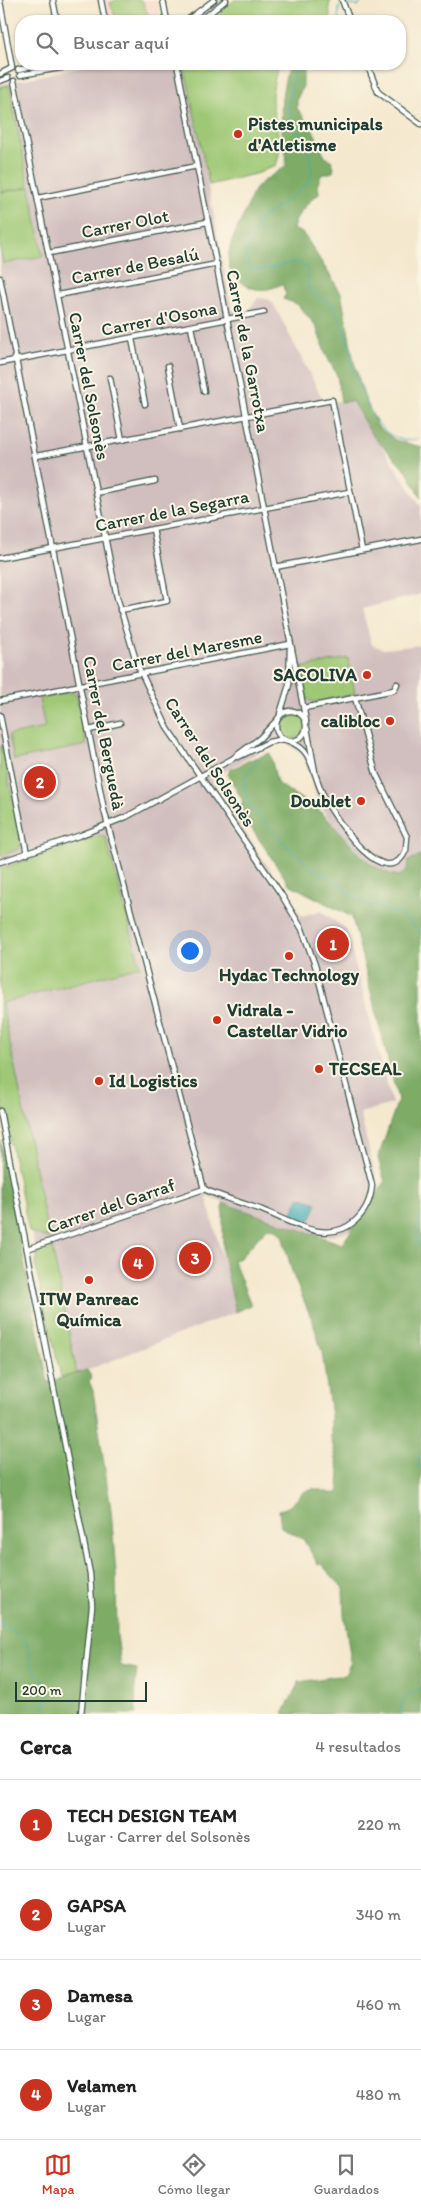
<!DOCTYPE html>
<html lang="es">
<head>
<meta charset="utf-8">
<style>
	:root { --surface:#fff; --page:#f6f6f6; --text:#222; --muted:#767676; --line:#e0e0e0; --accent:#c8321e }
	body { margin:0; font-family:Itim,sans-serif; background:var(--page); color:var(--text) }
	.scale { position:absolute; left:15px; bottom:12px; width:132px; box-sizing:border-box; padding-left:5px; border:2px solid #1f3d34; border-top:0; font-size:14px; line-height:18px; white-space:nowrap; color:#1f3d34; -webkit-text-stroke:4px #fcf5e5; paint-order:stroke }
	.you { position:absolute; left:189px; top:950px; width:18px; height:18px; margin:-12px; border:4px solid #fff; border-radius:50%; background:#1a73e8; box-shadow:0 0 0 8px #1a73e833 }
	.badge { display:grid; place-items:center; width:32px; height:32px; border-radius:50%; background:var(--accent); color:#fff; font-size:16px; font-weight:700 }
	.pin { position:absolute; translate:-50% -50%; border:2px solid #fff; box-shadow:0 1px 5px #0006 }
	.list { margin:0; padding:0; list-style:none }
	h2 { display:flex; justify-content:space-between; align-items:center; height:65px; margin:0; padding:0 20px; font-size:21px }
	h2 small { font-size:16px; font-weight:400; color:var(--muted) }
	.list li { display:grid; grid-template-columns:32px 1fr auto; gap:15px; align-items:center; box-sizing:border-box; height:90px; padding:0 20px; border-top:1px solid var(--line) }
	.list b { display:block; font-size:19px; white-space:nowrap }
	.list p { margin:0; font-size:16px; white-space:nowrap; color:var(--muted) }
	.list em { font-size:16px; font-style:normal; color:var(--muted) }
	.icon { flex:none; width:28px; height:28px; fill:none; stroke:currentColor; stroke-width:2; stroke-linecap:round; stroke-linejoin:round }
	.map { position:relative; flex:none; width:421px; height:1714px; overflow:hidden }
	.search { position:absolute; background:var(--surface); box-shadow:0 1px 4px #0004; left:15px; right:15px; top:15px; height:55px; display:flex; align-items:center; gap:12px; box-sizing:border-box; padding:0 18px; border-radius:20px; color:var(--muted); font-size:19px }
	.sheet { height:425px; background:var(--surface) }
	nav { display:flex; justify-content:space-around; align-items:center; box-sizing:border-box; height:70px; border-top:1px solid var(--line); background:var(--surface); font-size:14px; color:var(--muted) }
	nav a { display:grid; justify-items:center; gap:2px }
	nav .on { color:var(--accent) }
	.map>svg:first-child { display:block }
	.built { fill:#f6d2c5 }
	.industrial { fill:#d1bfbf }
	.green { fill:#9ec874; stroke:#5e8254 }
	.forest { fill:#7eac66; stroke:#4e744d }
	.water { fill:#3babb7; stroke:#2d7476 }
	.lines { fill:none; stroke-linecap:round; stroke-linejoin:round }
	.stream { stroke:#3babb7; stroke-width:1 }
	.minor-casing { stroke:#3f574b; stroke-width:7 }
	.minor { stroke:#fff; stroke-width:4.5 }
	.poi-dot { fill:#c8321e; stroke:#fcf5e5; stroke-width:2 }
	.labels { text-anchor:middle; stroke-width:4; stroke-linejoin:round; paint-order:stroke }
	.poi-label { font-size:18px; font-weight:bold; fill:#1f3d34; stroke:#fcf5e5; text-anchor:start }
	.street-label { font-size:18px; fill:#1f3d34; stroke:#fcf5e5 }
</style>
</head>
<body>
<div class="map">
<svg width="421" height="1714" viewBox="0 0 421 1714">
	<rect width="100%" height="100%" fill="#fcf5e5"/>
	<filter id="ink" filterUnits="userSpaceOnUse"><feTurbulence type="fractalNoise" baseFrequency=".02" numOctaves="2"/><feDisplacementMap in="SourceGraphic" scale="10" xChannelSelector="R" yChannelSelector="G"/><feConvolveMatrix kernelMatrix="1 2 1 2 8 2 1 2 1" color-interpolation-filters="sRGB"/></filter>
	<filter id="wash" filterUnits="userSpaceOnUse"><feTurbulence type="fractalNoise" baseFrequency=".0096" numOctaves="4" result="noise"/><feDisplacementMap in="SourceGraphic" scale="20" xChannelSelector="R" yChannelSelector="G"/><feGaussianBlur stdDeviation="1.12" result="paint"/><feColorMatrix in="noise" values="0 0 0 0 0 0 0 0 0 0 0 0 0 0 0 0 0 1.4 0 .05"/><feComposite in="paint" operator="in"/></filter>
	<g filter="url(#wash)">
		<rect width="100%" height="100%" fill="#f4e9cf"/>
		<polygon class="built" points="105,0 157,0 161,14 153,17 154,21 109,21"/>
		<polygon class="industrial" points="91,64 184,64 232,309 239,313 250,311 251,306 258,298 268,299 273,303 322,398 341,402 352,401 421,506 421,594 362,609 372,645 384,649 421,645 421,855 408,861 407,871 399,876 389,874 371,864 358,853 334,828 318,801 303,754 287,744 273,744 213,778 213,784 301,916 321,911 346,929 392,1104 360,1113 376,1178 375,1201 353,1230 332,1236 302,1233 206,1195 236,1312 77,1374 61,1377 0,1075 0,85"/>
		<g class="green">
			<polygon points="116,0 142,0 151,21 117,21 110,3"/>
			<polygon points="234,0 331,0 329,6 331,21 211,21"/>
			<path d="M184 64H279C276 75 272 86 272 99 273 120 285 145 276 165L259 173 209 185Z"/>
			<polygon points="9,85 29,187 0,192 0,87"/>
			<polygon points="30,187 43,256 3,264 0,248 0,193"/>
			<polygon points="348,658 355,694 314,702 307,699 301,668"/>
			<polygon points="71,692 77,696 86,745 14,760 9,735 45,728 39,699"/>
			<circle cx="292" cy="725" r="14"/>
			<polygon points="2,746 21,842 19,849 0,856 0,747"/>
			<polygon points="100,835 106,838 140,966 2,1003 47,1229 50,1229 51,1236 47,1238 29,1232 0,1091 0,869"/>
			<polygon points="52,1246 77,1374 61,1377 35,1265 39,1252"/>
		</g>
		<g class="forest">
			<path d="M289 64H303V86L297 99V108L314 132 325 157 331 160 334 167 333 172 321 175 318 183 319 194C308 201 295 216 293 229L302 233 307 239 341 293 354 362 364 396 378 427 395 440 421 447V497L406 470 372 435 352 401 341 402 337 375 325 353 316 326 297 304 283 299 286 294 282 284C268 291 256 292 242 283 214 264 236 233 246 210 249 204 251 195 255 189 263 179 277 174 286 165 287 153 283 142 282 130 280 102 282 91 289 64Z"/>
			<path d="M270 753 277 783 321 812 358 853 371 864 389 874 399 876 407 871 408 861 421 855V1714H283L299 1682 345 1675 351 1662 344 1614 343 1588 321 1564H318L303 1539 281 1527 279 1510C297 1507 297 1492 311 1489 321 1487 326 1495 338 1493L340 1476 331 1437V1416L322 1352 313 1322 293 1275 282 1235 274 1228 266 1229 240 1258 233 1260 251 1305 236 1312 223 1256V1203L342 1244 385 1182 378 1158 398 1100 352 917 289 884 238 808 243 801 228 775 230 770 250 760Z"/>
			<polygon points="0,1140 48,1382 87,1370 92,1378 89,1381 93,1391 111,1510 116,1574 117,1635 121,1666 137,1669 135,1687 136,1714 0,1714"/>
		</g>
		<polygon class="water" points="300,1197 317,1203 311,1219 307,1221 294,1215 292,1212"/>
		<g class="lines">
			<g class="stream">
				<polyline points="346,4 358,6 365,0"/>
				<polyline points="338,21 339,7 342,4"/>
				<path d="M295 64 288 106 294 125 308 148 312 170 309 182 286 202 260 218 247 252 248 265C260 277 288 259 302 263L308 271 309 288 318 297 333 304 336 308 352 353 351 364C364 390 370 433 404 440 409 441 414 439 419 438"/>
				<polyline points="262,756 244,777 244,789 251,807 277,836 312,869 340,885 358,901 400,914 421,932"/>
				<path d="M421 1218C415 1227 416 1241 421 1250"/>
				<polyline points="421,1455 418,1458 417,1463 421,1468"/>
				<polyline points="421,1605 421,1609"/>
				<path d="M0 1622C7 1628 16 1632 22 1637 30 1645 29 1660 34 1670 37 1675 44 1679 46 1685 49 1693 46 1708 40 1714"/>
				<polyline points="0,1713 1,1714"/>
				<path d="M401 1714C399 1697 409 1696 421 1688"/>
			</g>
		</g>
	</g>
	<g filter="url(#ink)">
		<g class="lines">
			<defs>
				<g id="minor">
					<polyline points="53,0 57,21"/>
					<polyline points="101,0 105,21"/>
					<polyline points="163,0 167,21"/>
					<polyline points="342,0 350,21"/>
					<polyline points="0,1 12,68"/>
					<polyline points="186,21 214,0"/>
					<polyline points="200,21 226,0"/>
					<polyline points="177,64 306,721"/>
					<polyline points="367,64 378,92 421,124"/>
					<polyline points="18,70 45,64"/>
					<polyline points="0,74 12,68"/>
					<polyline points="20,75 83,64"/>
					<polyline points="0,81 8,78"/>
					<path d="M14 81 117 597 137 664 168 729 281 894 302 929 315 965 372 1185C371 1200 366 1211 355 1221 327 1246 290 1221 262 1210 243 1203 223 1198 204 1189"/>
					<polyline points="38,198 197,166"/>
					<polyline points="49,253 207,222"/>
					<polyline points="0,278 104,810 204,1189"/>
					<polyline points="58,295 217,264"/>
					<polyline points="191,327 204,391"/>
					<polyline points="132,339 145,404"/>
					<polyline points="0,363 264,312"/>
					<polyline points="168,366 180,429"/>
					<polyline points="110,378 122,440"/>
					<polyline points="36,456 332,400 362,550"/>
					<polyline points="96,493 155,481"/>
					<polyline points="0,558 349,492"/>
					<polyline points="275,567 421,539"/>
					<polyline points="120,610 167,601 153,529"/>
					<polyline points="0,701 290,644"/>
					<polyline points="304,708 394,690 397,684"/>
					<circle cx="291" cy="726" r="15"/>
					<polyline points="280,714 289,685 290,648"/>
					<polyline points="0,715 27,854"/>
					<polyline points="307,728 315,772"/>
					<polyline points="89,730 120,723"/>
					<path d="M289 741C296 744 303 748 307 755 315 769 318 787 326 801 337 821 386 895 406 850L407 837 376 774 355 698"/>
					<polyline points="238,757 269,742 284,739"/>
					<polyline points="0,862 81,835 126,817 232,759 260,738 277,720"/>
					<polyline points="0,1111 90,1574 92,1606 81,1714"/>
					<polyline points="27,1249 204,1189"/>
				</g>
			</defs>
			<use href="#minor" class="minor-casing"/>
			<use href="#minor" class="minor"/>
		</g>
	</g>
	<g class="poi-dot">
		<circle cx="238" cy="134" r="5"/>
		<circle cx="367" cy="675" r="5"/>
		<circle cx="390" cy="721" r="5"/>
		<circle cx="361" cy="801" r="5"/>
		<circle cx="289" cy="956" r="5"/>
		<circle cx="217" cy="1020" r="5"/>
		<circle cx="319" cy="1069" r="5"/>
		<circle cx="99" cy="1081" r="5"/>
		<circle cx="89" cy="1280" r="5"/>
	</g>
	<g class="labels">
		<g class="poi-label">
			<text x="248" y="130">Pistes municipals<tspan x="248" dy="21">d'Atletisme</tspan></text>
			<text x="357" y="681" text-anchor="end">SACOLIVA</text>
			<text x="380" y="727" text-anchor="end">calibloc</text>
			<text x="351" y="807" text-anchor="end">Doublet</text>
			<text x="289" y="981" text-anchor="middle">Hydac Technology</text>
			<text x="227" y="1016">Vidrala -<tspan x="227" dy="21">Castellar Vidrio</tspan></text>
			<text x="329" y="1075">TECSEAL</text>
			<text x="109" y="1087">Id Logistics</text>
			<text x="89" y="1305" text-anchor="middle">ITW Panreac<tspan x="89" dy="21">Química</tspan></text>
		</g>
		<g class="street-label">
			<text transform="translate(125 224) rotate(-11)" y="6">Carrer Olot</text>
			<text transform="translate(135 266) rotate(-11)" y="6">Carrer de Besalú</text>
			<text transform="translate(159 319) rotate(-11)" y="6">Carrer d'Osona</text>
			<text transform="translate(248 351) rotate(79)" y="6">Carrer de la Garrotxa</text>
			<text transform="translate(89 386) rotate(79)" y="6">Carrer del Solsonès</text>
			<text transform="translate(172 511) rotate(-11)" y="6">Carrer de la Segarra</text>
			<text transform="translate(187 651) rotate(-11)" y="6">Carrer del Maresme</text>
			<text transform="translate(104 733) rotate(79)" y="6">Carrer del Berguedà</text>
			<text transform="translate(210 762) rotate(57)" y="6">Carrer del Solsonès</text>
			<text transform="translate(111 1206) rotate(-19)" y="6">Carrer del Garraf</text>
		</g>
	</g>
</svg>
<div class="scale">200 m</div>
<div class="you"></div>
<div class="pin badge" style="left:333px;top:944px">1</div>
<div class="pin badge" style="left:40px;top:782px">2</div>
<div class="pin badge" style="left:195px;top:1258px">3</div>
<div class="pin badge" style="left:138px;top:1263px">4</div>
<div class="search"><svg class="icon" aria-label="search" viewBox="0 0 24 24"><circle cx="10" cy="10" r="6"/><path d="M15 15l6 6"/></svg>Buscar aquí</div>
</div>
<section class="sheet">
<h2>Cerca<small>4 resultados</small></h2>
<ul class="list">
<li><span class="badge">1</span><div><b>TECH DESIGN TEAM</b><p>Lugar · Carrer del Solsonès</p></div><em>220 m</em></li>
<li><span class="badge">2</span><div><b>GAPSA</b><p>Lugar</p></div><em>340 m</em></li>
<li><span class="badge">3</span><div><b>Damesa</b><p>Lugar</p></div><em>460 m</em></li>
<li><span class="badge">4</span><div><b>Velamen</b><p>Lugar</p></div><em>480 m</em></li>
</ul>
</section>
<nav>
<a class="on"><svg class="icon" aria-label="map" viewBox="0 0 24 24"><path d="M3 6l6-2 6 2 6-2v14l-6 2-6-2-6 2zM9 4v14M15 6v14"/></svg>Mapa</a>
<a><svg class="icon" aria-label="directions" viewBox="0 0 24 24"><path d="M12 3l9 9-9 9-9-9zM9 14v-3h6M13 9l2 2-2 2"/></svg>Cómo llegar</a>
<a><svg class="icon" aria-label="saved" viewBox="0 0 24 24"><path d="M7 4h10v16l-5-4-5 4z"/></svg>Guardados</a>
</nav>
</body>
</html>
